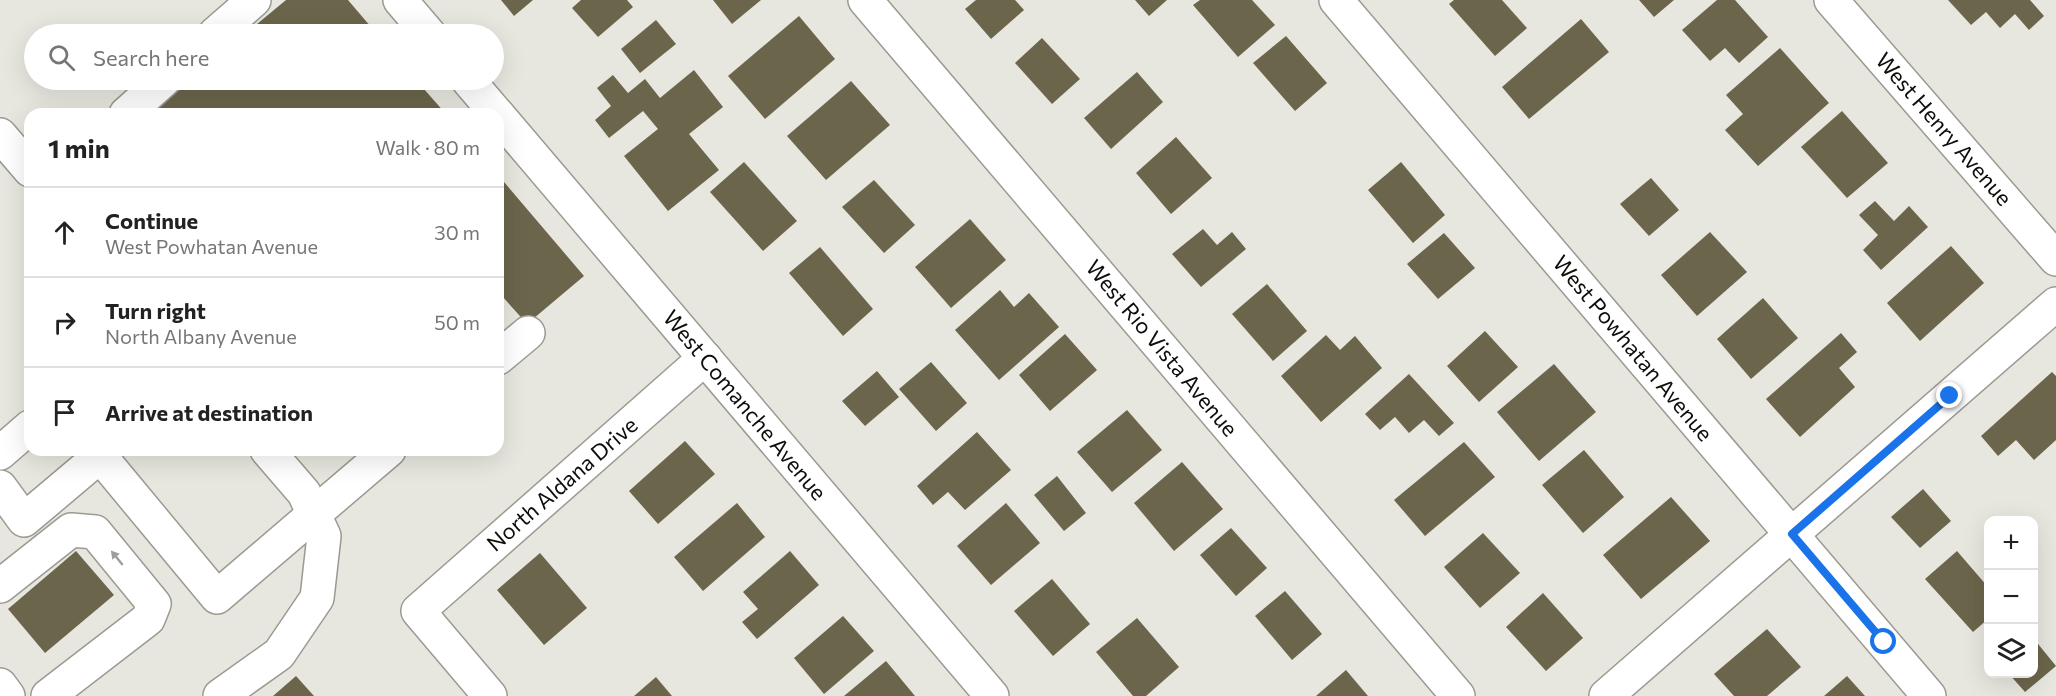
<!DOCTYPE html>
<html lang="en">
<head>
<meta charset="utf-8">
<style>
	:root { --surface:#fff; --page:#f2f2f2; --text:#222; --muted:#767676; --line:#e0e0e0 }
	body { margin:0; font-family:Commissioner,sans-serif; background:var(--page); color:var(--text) }
	.controls { position:absolute; right:18px; bottom:18px; display:grid; overflow:hidden; border-radius:12px; box-shadow:0 6px 24px #0002 }
	.controls button { width:54px; height:54px; display:grid; place-items:center; padding:0; border:0; border-bottom:2px solid var(--line); background:var(--surface); color:var(--text); font:30px sans-serif }
	.stop { position:absolute; width:18px; height:18px; margin:-14px; border:4px solid #1a73e8; border-radius:50%; background:#fff }
	.stop.end { background:#1a73e8; border-color:#fff; box-shadow:0 2px 6px #0008 }
	.list { margin:0; padding:0; list-style:none }
	h2 { display:flex; justify-content:space-between; align-items:center; height:78px; margin:0; padding:0 24px; font-size:26px }
	h2 small { font-size:20px; font-weight:400; color:var(--muted) }
	.list li { display:grid; grid-template-columns:39px 1fr auto; gap:18px; align-items:center; box-sizing:border-box; height:90px; padding:0 24px; border-top:2px solid var(--line) }
	.list b { display:block; font-size:22px; white-space:nowrap }
	.list p { margin:0; font-size:20px; white-space:nowrap; color:var(--muted) }
	.list em { font-size:20px; font-style:normal; color:var(--muted) }
	.icon { flex:none; width:33px; height:33px; fill:none; stroke:currentColor; stroke-width:2; stroke-linecap:round; stroke-linejoin:round }
	.map { position:relative; flex:none; width:2056px; height:696px; overflow:hidden }
	.search { position:absolute; background:var(--surface); box-shadow:0 6px 24px #0002; left:24px; top:24px; width:480px; height:66px; display:flex; align-items:center; gap:15px; box-sizing:border-box; padding:0 21px; border-radius:33px; color:var(--muted); font-size:22px }
	.panel { position:absolute; background:var(--surface); box-shadow:0 6px 24px #0002; left:24px; top:108px; width:480px; height:348px; border-radius:18px }
	.map>svg:first-child { display:block }
	.building { fill:#6b654b }
	.lines { fill:none; stroke-linecap:round; stroke-linejoin:round }
	.minor-casing { stroke:#9b9992; stroke-width:36 }
	.major-casing { stroke:#9b9992; stroke-width:36 }
	.minor { stroke:#fff; stroke-width:33 }
	.major { stroke:#fff; stroke-width:33 }
	.oneway { fill:#9e9e9d }
	.route { stroke:#1a73e8; stroke-width:8 }
	.labels { text-anchor:middle; stroke-width:4.5; stroke-linejoin:round; paint-order:stroke }
	.street-label { font-size:22px; fill:#0d0d0a; stroke:#fff }
</style>
</head>
<body>
<div class="map">
<svg width="2056" height="696" viewBox="0 0 2056 696">
	<rect width="100%" height="100%" fill="#e8e7df"/>
	<g class="building">
		<polygon points="286,0 348,0 377,34 245,34"/>
		<polygon points="501,0 533,0 514,16"/>
		<polygon points="581,0 627,0 633,7 598,37 572,8"/>
		<polygon points="713,0 761,0 732,24"/>
		<polygon points="976,0 1015,0 1024,10 991,39 965,9"/>
		<polygon points="1135,0 1167,0 1149,16"/>
		<polygon points="1200,0 1252,0 1275,25 1238,57 1193,5"/>
		<polygon points="1454,0 1502,0 1527,28 1495,56 1449,4"/>
		<polygon points="1639,0 1674,0 1654,17"/>
		<polygon points="1717,0 1735,0 1768,37 1739,63 1725,48 1710,61 1682,30"/>
		<polygon points="1948,0 2030,0 2044,16 2029,30 2015,14 2000,28 1986,12 1971,25"/>
		<polygon points="799,16 835,59 765,119 728,76"/>
		<polygon points="1581,19 1609,52 1529,119 1502,87"/>
		<polygon points="656,20 676,44 640,73 621,49"/>
		<polygon points="1286,36 1327,83 1295,111 1253,63"/>
		<polygon points="1042,38 1080,79 1052,104 1015,63"/>
		<polygon points="1780,48 1829,103 1758,166 1725,130 1743,114 1726,95"/>
		<polygon points="694,70 723,107 689,134 719,170 668,211 624,156 658,129 643,111 609,138 595,120 611,106 597,88 613,75 628,93 645,79 660,98"/>
		<polygon points="1137,72 1163,102 1111,149 1084,118"/>
		<polygon points="191,80 416,80 446,114 151,114"/>
		<polygon points="851,81 890,125 826,180 787,136"/>
		<polygon points="1842,111 1888,163 1847,198 1801,147"/>
		<polygon points="1176,137 1212,178 1171,214 1136,173"/>
		<polygon points="744,162 797,221 763,251 710,192"/>
		<polygon points="1401,162 1445,215 1413,243 1368,190"/>
		<polygon points="498,175 584,276 527,324 503,297 498,301"/>
		<polygon points="1651,178 1679,210 1649,236 1620,204"/>
		<polygon points="874,180 915,225 884,253 842,207"/>
		<polygon points="1875,201 1894,221 1909,206 1928,227 1881,270 1863,250 1878,235 1859,215"/>
		<polygon points="970,219 1006,260 951,308 915,267"/>
		<polygon points="1203,229 1217,245 1232,232 1246,249 1201,287 1172,254"/>
		<polygon points="1710,232 1747,272 1697,316 1661,275"/>
		<polygon points="1444,233 1475,268 1438,299 1407,264"/>
		<polygon points="1951,246 1984,283 1920,341 1887,303"/>
		<polygon points="820,247 873,309 843,336 789,273"/>
		<polygon points="1267,284 1307,331 1273,361 1232,314"/>
		<polygon points="1000,290 1014,307 1029,293 1059,327 999,380 955,330"/>
		<polygon points="1763,298 1798,338 1751,379 1717,339"/>
		<polygon points="1485,331 1518,367 1479,402 1447,366"/>
		<polygon points="1841,333 1857,352 1839,368 1855,387 1800,437 1766,399"/>
		<polygon points="1065,334 1097,370 1050,411 1019,375"/>
		<polygon points="1326,335 1340,350 1355,336 1382,368 1321,422 1281,376"/>
		<polygon points="931,362 967,403 936,431 899,389"/>
		<polygon points="1554,364 1596,412 1539,461 1497,412"/>
		<polygon points="877,371 899,397 865,426 842,401"/>
		<polygon points="2052,372 2056,376 2056,440 2034,460 2016,440 1998,456 1981,436"/>
		<polygon points="1409,374 1454,423 1439,436 1424,420 1409,433 1395,417 1380,430 1365,414"/>
		<polygon points="1127,410 1162,450 1112,492 1077,452"/>
		<polygon points="977,432 1011,470 965,510 948,492 933,505 917,486"/>
		<polygon points="685,441 715,474 658,524 629,491"/>
		<polygon points="1464,442 1495,477 1425,536 1394,500"/>
		<polygon points="1584,450 1624,497 1583,533 1542,485"/>
		<polygon points="1182,462 1223,509 1174,551 1134,503"/>
		<polygon points="1057,476 1086,513 1064,531 1034,495"/>
		<polygon points="1923,489 1951,521 1920,548 1891,517"/>
		<polygon points="1671,497 1710,541 1641,599 1603,555"/>
		<polygon points="737,503 765,537 703,591 674,557"/>
		<polygon points="1006,503 1040,543 991,585 957,546"/>
		<polygon points="1231,528 1267,568 1236,596 1200,555"/>
		<polygon points="1483,533 1520,573 1480,608 1444,567"/>
		<polygon points="76,551 114,595 45,653 8,609"/>
		<polygon points="790,551 819,585 757,639 742,622 758,609 743,592"/>
		<polygon points="1957,551 1988,587 1988,619 1973,632 1925,579"/>
		<polygon points="540,553 587,608 544,645 497,590"/>
		<polygon points="1052,579 1090,624 1053,656 1014,611"/>
		<polygon points="1285,591 1322,634 1292,660 1255,616"/>
		<polygon points="1543,593 1583,638 1546,671 1506,627"/>
		<polygon points="843,616 874,651 824,694 794,658"/>
		<polygon points="1137,618 1179,667 1146,696 1133,696 1096,652"/>
		<polygon points="1767,629 1801,667 1767,696 1734,696 1714,674"/>
		<polygon points="2034,639 2056,666 2025,692 2009,674 2034,674"/>
		<polygon points="886,661 915,696 844,696"/>
		<polygon points="1346,670 1368,696 1316,696"/>
		<polygon points="296,676 314,696 273,696"/>
		<polygon points="1847,676 1865,696 1824,696"/>
		<polygon points="656,677 672,696 634,696"/>
	</g>
	<g class="lines">
		<defs>
			<g id="minor">
				<polyline points="400,0 429,34"/>
				<polyline points="865,0 1458,696"/>
				<polyline points="1336,0 1929,696"/>
				<polyline points="1831,0 2056,259"/>
				<polyline points="215,34 254,0"/>
				<polyline points="468,80 497,114"/>
				<polyline points="126,114 164,80"/>
				<polyline points="498,115 992,696"/>
				<polyline points="0,135 30,170"/>
				<polyline points="498,358 528,333"/>
				<polyline points="0,453 30,427"/>
				<polyline points="100,456 217,597 389,450"/>
				<polyline points="0,487 24,520 107,450"/>
				<polyline points="0,586 71,530 95,532 154,604 148,619 48,696"/>
				<polyline points="220,696 279,654 317,598 324,536 304,493 267,450"/>
				<polyline points="490,696 418,611 705,358"/>
				<polyline points="1606,696 2056,304"/>
			</g>
			<polyline id="major" points="0,685 8,696"/>
		</defs>
		<use href="#minor" class="minor-casing"/>
		<use href="#major" class="major-casing"/>
		<use href="#minor" class="minor"/>
		<use href="#major" class="major"/>
	</g>
	<defs><path id="oneway-solid" d="M-6-.8H1V-3.2L6.5 0L1 3.2V.8H-6Z" transform="scale(1.5)"/></defs>
	<use class="oneway" href="#oneway-solid" transform="translate(117 558) rotate(-129)"/>
	<g class="lines">
		<polyline class="route" points="1884,642 1792,534 1950,396"/>
	</g>
	<g class="labels">
		<g class="street-label">
			<text transform="translate(1944 129) rotate(49)" y="8">West Henry Avenue</text>
			<text transform="translate(1162 348) rotate(50)" y="8">West Rio Vista Avenue</text>
			<text transform="translate(1633 348) rotate(50)" y="8">West Powhatan Avenue</text>
			<text transform="translate(745 405) rotate(50)" y="8">West Comanche Avenue</text>
			<text transform="translate(562 484) rotate(-41)" y="8">North Aldana Drive</text>
		</g>
	</g>
</svg>
<div class="controls">
<button>+</button>
<button>−</button>
<button><svg class="icon" aria-label="layers" viewBox="0 0 24 24"><path d="M12 4l9 5-9 5-9-5zM3 14l9 5 9-5"/></svg></button>
</div>
<div class="stop" style="left:1884px;top:642px"></div>
<div class="stop end" style="left:1950px;top:396px"></div>
<div class="search"><svg class="icon" aria-label="search" viewBox="0 0 24 24"><circle cx="10" cy="10" r="6"/><path d="M15 15l6 6"/></svg>Search here</div>
<section class="panel">
<h2>1 min<small>Walk · 80 m</small></h2>
<ul class="list">
<li><svg class="icon" aria-label="ahead" viewBox="0 0 24 24"><path d="M12 20V5M6 11l6-6 6 6"/></svg><div><b>Continue</b><p>West Powhatan Avenue</p></div><em>30 m</em></li>
<li><svg class="icon" aria-label="right" viewBox="0 0 24 24"><path d="M7 20v-9h11M14 6l5 5-5 5"/></svg><div><b>Turn right</b><p>North Albany Avenue</p></div><em>50 m</em></li>
<li><svg class="icon" aria-label="arrive" viewBox="0 0 24 24"><path d="M6 21V4h12l-3 4 3 4H6"/></svg><div><b>Arrive at destination</b></div></li>
</ul>
</section>
</div>
</body>
</html>
